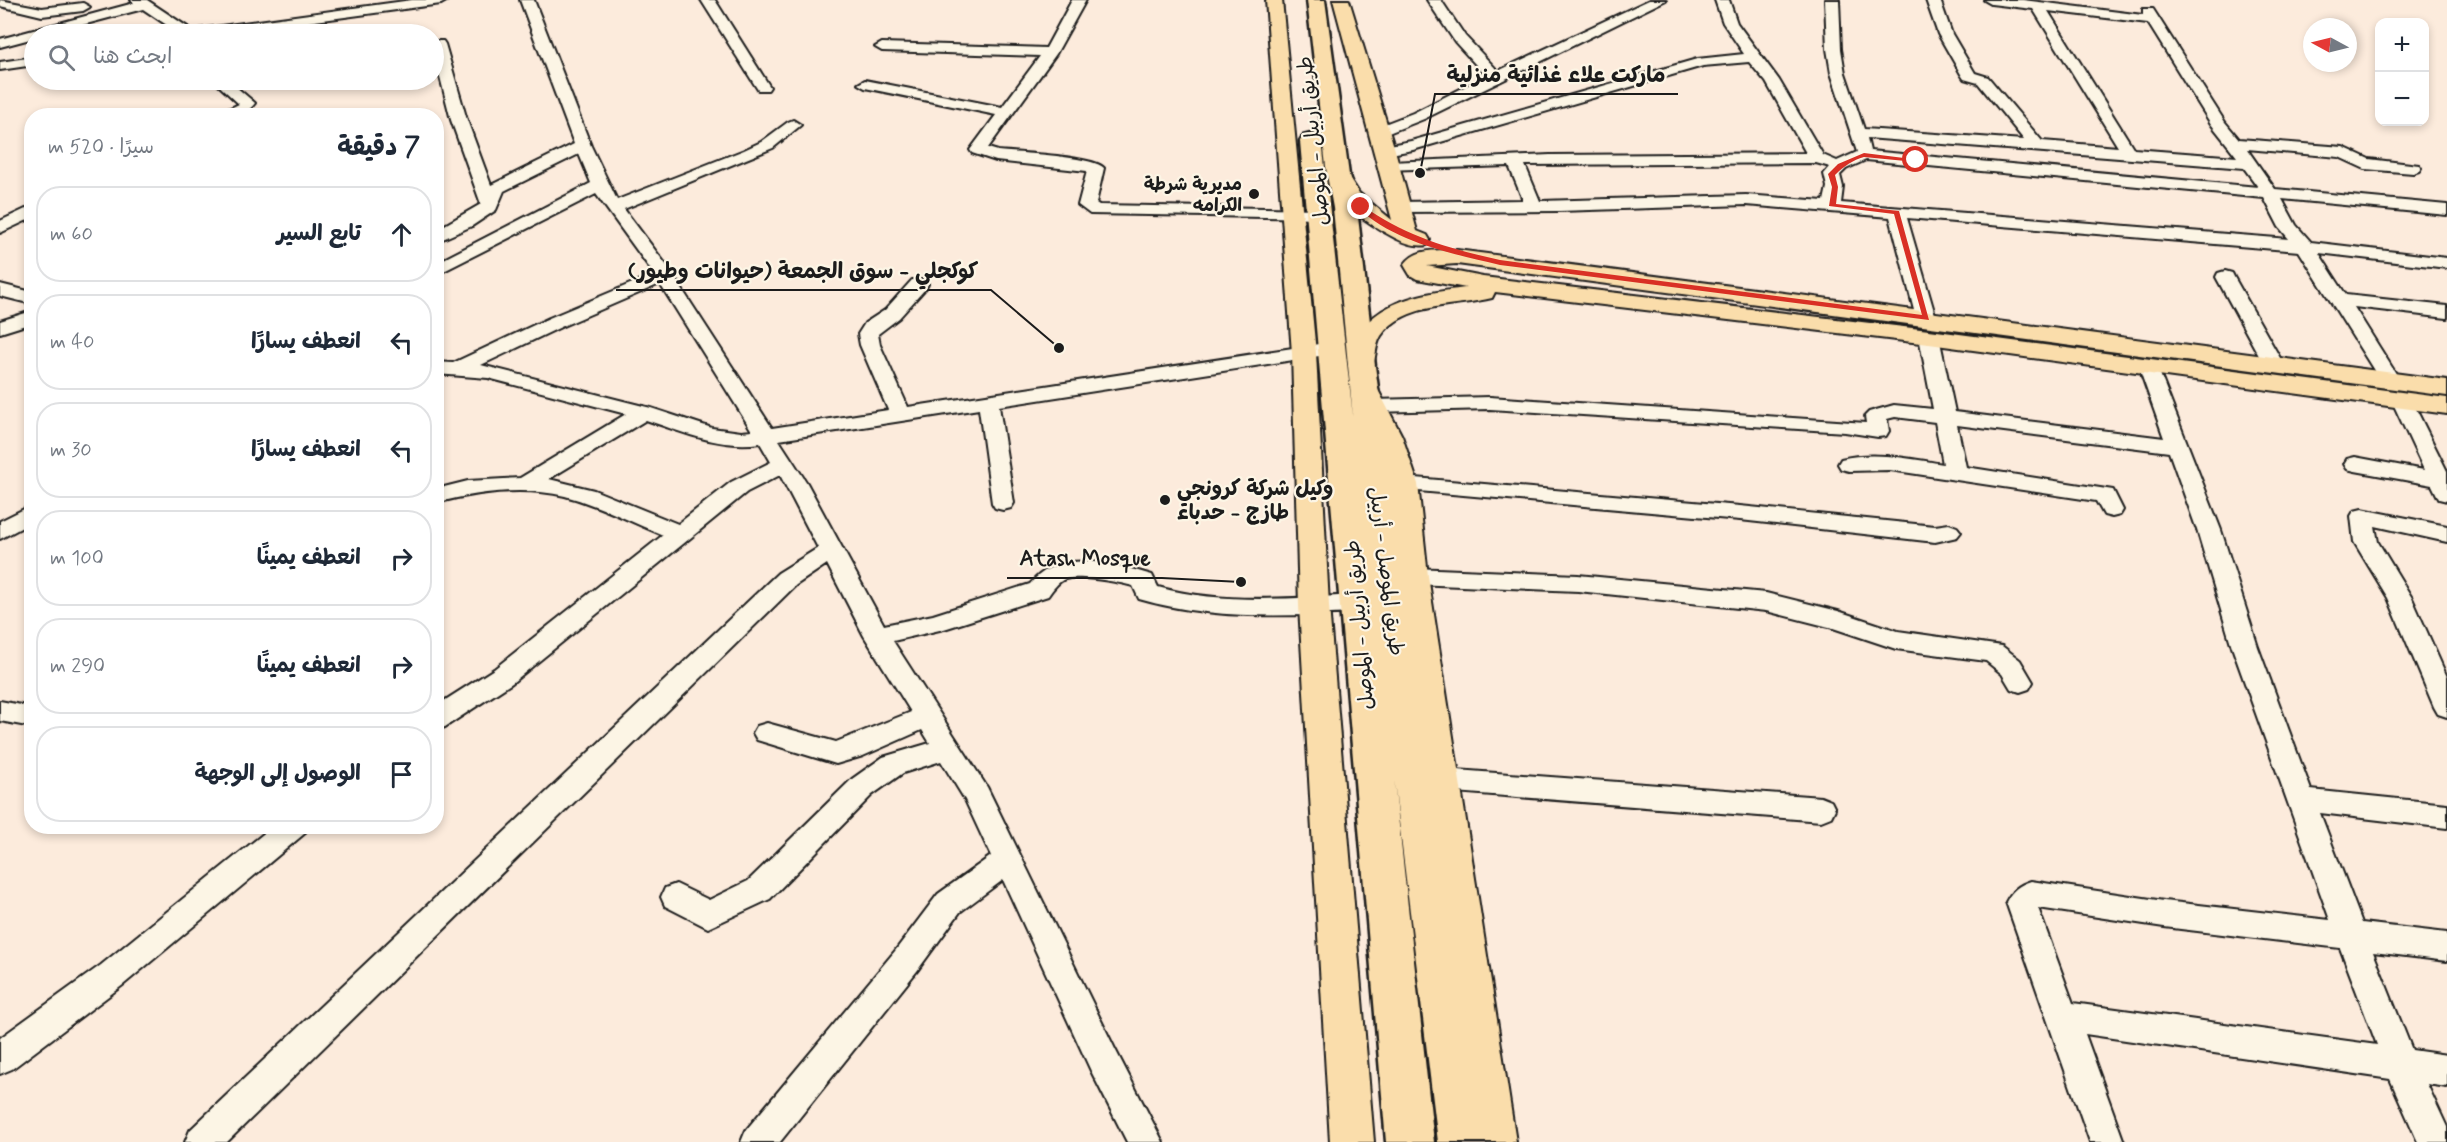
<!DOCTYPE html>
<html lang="ar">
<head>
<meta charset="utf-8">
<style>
	:root { --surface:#fff; --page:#f2f2f3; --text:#1f2937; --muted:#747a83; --line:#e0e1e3 }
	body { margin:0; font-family:Mynerve,"Playpen Sans Arabic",sans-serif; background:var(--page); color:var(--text); direction:rtl }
	.controls { position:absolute; right:18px; top:18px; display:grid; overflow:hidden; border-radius:12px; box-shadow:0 3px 9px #0003 }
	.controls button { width:54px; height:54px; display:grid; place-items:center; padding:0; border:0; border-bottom:2px solid var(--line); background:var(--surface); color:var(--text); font:30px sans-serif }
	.compass { position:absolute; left:2303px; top:18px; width:54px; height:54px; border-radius:50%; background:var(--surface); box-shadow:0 3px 9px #0003; rotate:277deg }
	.stop { position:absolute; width:18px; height:18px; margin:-14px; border:4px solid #d93025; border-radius:50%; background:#fff }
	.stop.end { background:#d93025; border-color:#fff; box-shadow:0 2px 6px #0008 }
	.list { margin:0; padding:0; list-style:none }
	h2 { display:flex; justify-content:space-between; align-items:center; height:78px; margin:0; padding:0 24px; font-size:26px }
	h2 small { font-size:20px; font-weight:400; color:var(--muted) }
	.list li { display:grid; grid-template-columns:39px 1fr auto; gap:18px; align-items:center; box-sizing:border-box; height:96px; margin:0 12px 12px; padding:0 12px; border:2px solid var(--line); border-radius:24px }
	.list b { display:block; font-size:22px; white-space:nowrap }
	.list em { font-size:20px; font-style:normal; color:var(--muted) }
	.icon { flex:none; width:33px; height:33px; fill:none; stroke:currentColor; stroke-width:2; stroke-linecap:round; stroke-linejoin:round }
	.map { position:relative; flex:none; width:2447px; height:1142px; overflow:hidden; direction:ltr }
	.search { position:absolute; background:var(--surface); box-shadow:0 3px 9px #0003; left:24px; top:24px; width:420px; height:66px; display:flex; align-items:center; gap:15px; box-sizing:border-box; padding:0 21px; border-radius:33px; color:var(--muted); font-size:22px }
	.panel { position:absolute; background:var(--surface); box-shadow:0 3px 9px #0003; left:24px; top:108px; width:420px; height:726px; border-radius:24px; direction:rtl }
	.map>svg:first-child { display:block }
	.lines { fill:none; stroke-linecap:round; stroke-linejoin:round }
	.minor-casing { stroke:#1c1c1c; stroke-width:4 }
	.major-casing { stroke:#1c1c1c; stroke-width:4 }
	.highway-casing { stroke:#1c1c1c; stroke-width:5 }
	.minor { fill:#fcf5e5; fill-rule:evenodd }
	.major { fill:#faddab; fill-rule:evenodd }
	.highway { fill:#faddab; fill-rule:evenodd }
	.route { fill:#d93025 }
	.poi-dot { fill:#1c1c1c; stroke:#fcf5e5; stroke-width:2 }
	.labels { text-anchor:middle; stroke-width:4.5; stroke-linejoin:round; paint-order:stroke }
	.far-poi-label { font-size:18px; font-weight:bold; fill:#1c1c1c; stroke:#fcf5e5; text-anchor:end }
	.street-label { font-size:21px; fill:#1c1c1c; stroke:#fcf5e5 }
	.poi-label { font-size:21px; font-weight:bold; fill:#1c1c1c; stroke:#fcf5e5; text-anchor:start }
	.leader { fill:none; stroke:#1c1c1c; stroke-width:2 }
	.callout-dot { fill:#1c1c1c; stroke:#fcf5e5; stroke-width:2 }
	.callout-label { font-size:22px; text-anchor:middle; font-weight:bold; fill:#1c1c1c; stroke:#fcf5e5; stroke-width:4.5; stroke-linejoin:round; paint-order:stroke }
</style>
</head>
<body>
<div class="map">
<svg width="2447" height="1142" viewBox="0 0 2447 1142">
	<rect width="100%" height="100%" fill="#fcebdc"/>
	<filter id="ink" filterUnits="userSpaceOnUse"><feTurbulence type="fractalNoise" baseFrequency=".0167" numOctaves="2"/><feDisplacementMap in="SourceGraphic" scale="12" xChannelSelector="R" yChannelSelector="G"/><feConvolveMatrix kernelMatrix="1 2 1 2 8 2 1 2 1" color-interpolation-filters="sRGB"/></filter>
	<g filter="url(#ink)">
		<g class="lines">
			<defs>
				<g id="minor">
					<polygon points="0,0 42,8 83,3 90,7 83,11 42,16 0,6"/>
					<polygon points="131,0 147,0 192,30 412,0 448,0 441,4 219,34 180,34 143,9 48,34 34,34 34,38 0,47 0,39 134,3"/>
					<path d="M520 0H534L591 146 617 200 744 150 761 142 788 122 793 120 801 125 773 148 624 209 667 266 772 428 888 410 860 345 858 334 865 323 885 310 912 280H926L928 284 926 288 899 318 878 334 880 345 908 407 1332 342 1339 344 1342 348 1339 352 1332 354 999 406 1014 503 1011 508 1003 510 995 508 992 503 979 409 779 440 807 483 884 625 933 615 1030 584C1059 548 1113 563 1152 575L1158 587C1222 605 1291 598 1357 595L1366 598 1369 604 1366 610 1357 613C1283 616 1211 620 1139 599L1133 586C1118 582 1080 575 1065 579 1058 582 1052 590 1048 596L944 629 893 641 987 787 1115 1049 1163 1142H1127L1091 1071 1003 880 960 912 917 971 780 1142H741L746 1130 895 951 938 894 991 856 965 800 941 761 903 773 872 795 770 899 708 928 665 906 661 897 665 888 676 884 709 900 748 881 852 779 883 757 930 743 922 730 863 756 836 764 757 740 753 733 757 726 767 723 836 742 911 712 864 636 827 564 796 585 227 1142H185L190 1130 778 573 818 548 780 475 747 492 512 683 445 727 436 730V706L494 669 663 535C631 522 599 505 565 496 523 486 477 492 436 503V489L468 481 520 478 626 414 488 378 436 374V362L453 363 549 318 654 274 596 194 436 275V263L591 183 579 154 504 191 496 210 472 226 436 242V230L481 204 451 120 434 53V41H443L445 44 467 120 491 185 574 144ZM660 284 752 431 741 432 712 428 651 408 481 365 563 326ZM646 420C683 432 720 449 760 443L771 462 731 482 678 524 594 490 549 479Z"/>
					<polygon points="701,0 715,0 770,87 768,90 758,90"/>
					<path d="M1072 0H1086L1056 54 988 148 998 151C1017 153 1094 156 1104 168L1096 203 1099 205 1320 209 1326 210 1329 214 1326 218 1090 214 1078 205 1087 171 996 161 972 153 970 150 996 115 865 88 858 84 865 80 1002 107 1040 56 882 51 875 47 882 43 1046 48Z"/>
					<polygon points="1427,0 1441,0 1465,36 1498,71 1649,0 1666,0 1424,119 1386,134 1374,134 1372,131 1374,128 1413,113 1486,76 1455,42"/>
					<path d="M1715 0H1729L1737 23 1779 80 1823 155 1837 161 1857 152 1831 73 1827 49 1825 0H1839L1841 49 1845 73 1864 129 2024 140 1978 83 1964 79 1962 76 1938 34 1926 0H1940L1952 34 1975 73 1988 77 2042 141 2118 147 2033 9 1991 4 1984 0H2023L2143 15V9H2153L2225 122 2239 139 2343 147 2369 159 2419 165 2421 168 2419 171 2413 173 2365 169 2339 157 2247 149 2275 189 2447 205V215L2282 199 2296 225 2311 242 2447 258V268L2319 253 2346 295 2447 306V318L2354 307 2400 380 2397 384H2383L2380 380 2299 251 1907 218 1936 318 1933 322H1919L1916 318 1890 217 1746 205 1559 211 1400 212 1394 211 1391 207 1394 203 1400 202 1523 200 1509 166 1384 170 1382 167 1390 162 1550 155 1806 153 1766 82 1749 62 1703 66 1413 150 1385 155 1377 150 1379 147 1411 141 1697 59 1744 54 1723 23ZM2048 11 2148 23 2211 124 2237 157 2134 149ZM1867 138 2244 168 2258 187 1870 151ZM1866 160 2264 198 2279 227 2289 239 1841 203 1843 187 1840 175 1846 169ZM1816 163 1830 167 1824 174 1827 187 1824 201 1746 195 1540 201 1525 165Z"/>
					<polygon points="34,57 34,65 0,70 0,62"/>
					<path d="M213 80H228L255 103C245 117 229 116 213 116L239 104Z"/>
					<polygon points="32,206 32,218 0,233 0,221"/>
					<polygon points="2225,271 2232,273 2234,277 2284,365 2281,369 2267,369 2264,365 2216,277 2218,273"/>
					<polygon points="0,284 32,292 32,304 0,296"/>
					<polygon points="32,311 32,323 0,333 0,321"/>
					<path d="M1929 331 1936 333 1939 337 1955 412 2164 438 2138 365 2141 361H2155L2221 530 2258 647 2311 790 2447 804V828L2320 813 2362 923 2447 933V961L2373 952 2412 1050 2447 1055V1087L2427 1084 2447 1127V1142H2418L2390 1079 2085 1034 2124 1142H2090L2006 902C2012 890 2019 885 2031 881L2164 901 2330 920 2232 647 2197 530 2169 452 1957 425 1966 467 2113 490 2123 510 2120 515 2112 517 2104 515 2096 501 1890 470 1849 471 1841 469 1838 464 1841 459C1874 451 1911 459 1943 464L1935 422 1895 417 1887 419 1889 431 1886 436 1878 437 1845 432 1490 409 1373 412 1366 410 1363 406 1366 402 1373 400 1490 397 1866 423 1865 416 1869 412 1894 405 1933 409 1919 337 1922 333ZM2038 908 2164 927 2340 948 2377 1045 2073 1003Z"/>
					<polygon points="2401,393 2408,395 2411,399 2447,471 2447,501 2439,499 2432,485 2355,471 2347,469 2344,464 2347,459 2355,457 2424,470 2391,399 2394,395"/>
					<polygon points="1404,477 1740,506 1935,526 1949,524 1957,527 1961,532 1957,537 1935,542 1740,520 1396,489 1393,484 1396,479"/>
					<polygon points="32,505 32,522 0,539 0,521"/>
					<polygon points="2362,509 2447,526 2447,542 2375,526 2378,542 2412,598 2447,677 2447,717 2438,714 2434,707 2388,598 2354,542 2351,516 2354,511"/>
					<polygon points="1413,568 1578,575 1766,593 1838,611 1898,631 2002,646 2020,660 2033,682 2029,689 2020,692 2011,689 2002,674 1986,661 1896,649 1833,628 1766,611 1578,591 1413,584 1404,582 1401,576 1404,570"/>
					<polygon points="0,701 32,707 32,727 0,721"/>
					<polygon points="1443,769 1821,797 1831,801 1835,809 1831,817 1821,821 1443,791 1433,788 1429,780 1433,772"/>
					<polygon points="273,826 308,826 304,834 123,985 12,1069 0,1074 0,1038 101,965"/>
				</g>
				<g id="major">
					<polygon points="1266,0 1282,0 1316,353 1329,606 1374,1142 1330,1142 1299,606 1292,353"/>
					<path d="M1333 0H1349L1395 150 1417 231 1427 235 1430 240 1427 245C1416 247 1405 243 1395 238 1365 222 1343 207 1328 175L1331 171 1338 169 1345 171 1359 193 1392 220Z"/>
					<path d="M1457 250 2447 380V396L1457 264 1427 266 1483 277 1929 330 2447 398V414L1929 344 1495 292 1492 298C1457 307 1404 302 1381 336 1374 347 1377 361 1370 371L1361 374 1352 371 1348 366C1356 304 1414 294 1466 288L1417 279 1410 275 1404 265C1416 247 1437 251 1457 250Z"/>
					<polygon points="1364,380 1373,383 1377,388 1402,436 1418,484 1428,576 1516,1142 1472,1142 1398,576 1390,484 1376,436 1351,388 1355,383"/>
				</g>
				<polygon id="highway" points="1307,0 1325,0 1349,175 1357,208 1375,366 1418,679 1486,1142 1438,1142 1394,780 1434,1142 1386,1142 1300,141 1303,136 1311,134 1319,136 1322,141 1353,417 1333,208 1327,175"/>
			</defs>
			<use href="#minor" class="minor-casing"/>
			<use href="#major" class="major-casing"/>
			<use href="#highway" class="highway-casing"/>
			<use href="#minor" class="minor"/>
			<use href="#major" class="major"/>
			<use href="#highway" class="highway"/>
		</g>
	</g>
	<path class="route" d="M1864 153 1920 160 1916 162 1864 157C1853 160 1844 166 1835 175L1838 187 1836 204 1899 211 1929 320 1500 265C1451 253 1395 243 1357 207L1363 206C1405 236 1450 249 1500 260L1922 315 1894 214 1829 206 1832 187 1828 174 1838 164Z"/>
	<g class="poi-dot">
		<circle cx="1254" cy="194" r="6"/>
		<circle cx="1165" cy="500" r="6"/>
	</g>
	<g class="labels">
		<g class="far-poi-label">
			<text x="1242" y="190">مديرية شرطة<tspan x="1242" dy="21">الكرامه</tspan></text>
		</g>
		<g class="street-label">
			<text transform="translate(1313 141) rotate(-96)" y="7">طريق أربيل - الموصل</text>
			<text transform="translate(1387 571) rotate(83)" y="7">طريق الموصل - أربيل</text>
			<text transform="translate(1359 625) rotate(-95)" y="7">طريق أربيل - الموصل</text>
		</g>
		<g class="poi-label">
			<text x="1177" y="495">وكيل شركة كرونجي<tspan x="1177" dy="24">طازج - حدباء</tspan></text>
		</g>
	</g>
	<path class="leader" d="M1420 173L1435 94H1678M1059 348L991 290H616M1241 582L1162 578H1007"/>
	<g class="callout-dot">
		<circle cx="1420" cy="173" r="6"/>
		<circle cx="1059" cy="348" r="6"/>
		<circle cx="1241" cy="582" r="6"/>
	</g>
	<g class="callout-label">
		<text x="1556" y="82">ماركت علاء غذائية منزلية</text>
		<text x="803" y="278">كوكجلي - سوق الجمعة (حيوانات وطيور)</text>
		<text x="1085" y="565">Atash Mosque</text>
	</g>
</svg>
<div class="controls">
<button>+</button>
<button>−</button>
</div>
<svg class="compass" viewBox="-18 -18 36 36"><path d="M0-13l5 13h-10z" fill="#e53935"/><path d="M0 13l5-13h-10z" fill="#747a83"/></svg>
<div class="stop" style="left:1916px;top:160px"></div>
<div class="stop end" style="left:1361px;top:207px"></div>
<div class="search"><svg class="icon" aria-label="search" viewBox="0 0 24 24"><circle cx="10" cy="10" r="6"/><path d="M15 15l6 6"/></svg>ابحث هنا</div>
<section class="panel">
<h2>7 دقيقة<small>سيرًا · 520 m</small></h2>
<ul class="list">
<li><svg class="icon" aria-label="ahead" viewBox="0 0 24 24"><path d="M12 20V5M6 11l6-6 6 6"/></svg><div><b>تابع السير</b></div><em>60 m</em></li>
<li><svg class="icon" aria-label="left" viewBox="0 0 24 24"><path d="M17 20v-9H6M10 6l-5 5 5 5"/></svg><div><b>انعطف يسارًا</b></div><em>40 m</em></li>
<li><svg class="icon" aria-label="left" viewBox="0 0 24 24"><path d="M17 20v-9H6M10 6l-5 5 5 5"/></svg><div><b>انعطف يسارًا</b></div><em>30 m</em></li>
<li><svg class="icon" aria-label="right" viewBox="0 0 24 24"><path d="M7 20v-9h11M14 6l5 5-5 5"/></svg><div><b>انعطف يمينًا</b></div><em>100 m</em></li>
<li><svg class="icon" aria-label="right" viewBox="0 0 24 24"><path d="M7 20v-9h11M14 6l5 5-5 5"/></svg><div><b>انعطف يمينًا</b></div><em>290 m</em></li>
<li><svg class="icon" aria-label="arrive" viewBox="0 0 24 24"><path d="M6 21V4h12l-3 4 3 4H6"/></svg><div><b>الوصول إلى الوجهة</b></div></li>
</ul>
</section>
</div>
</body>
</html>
